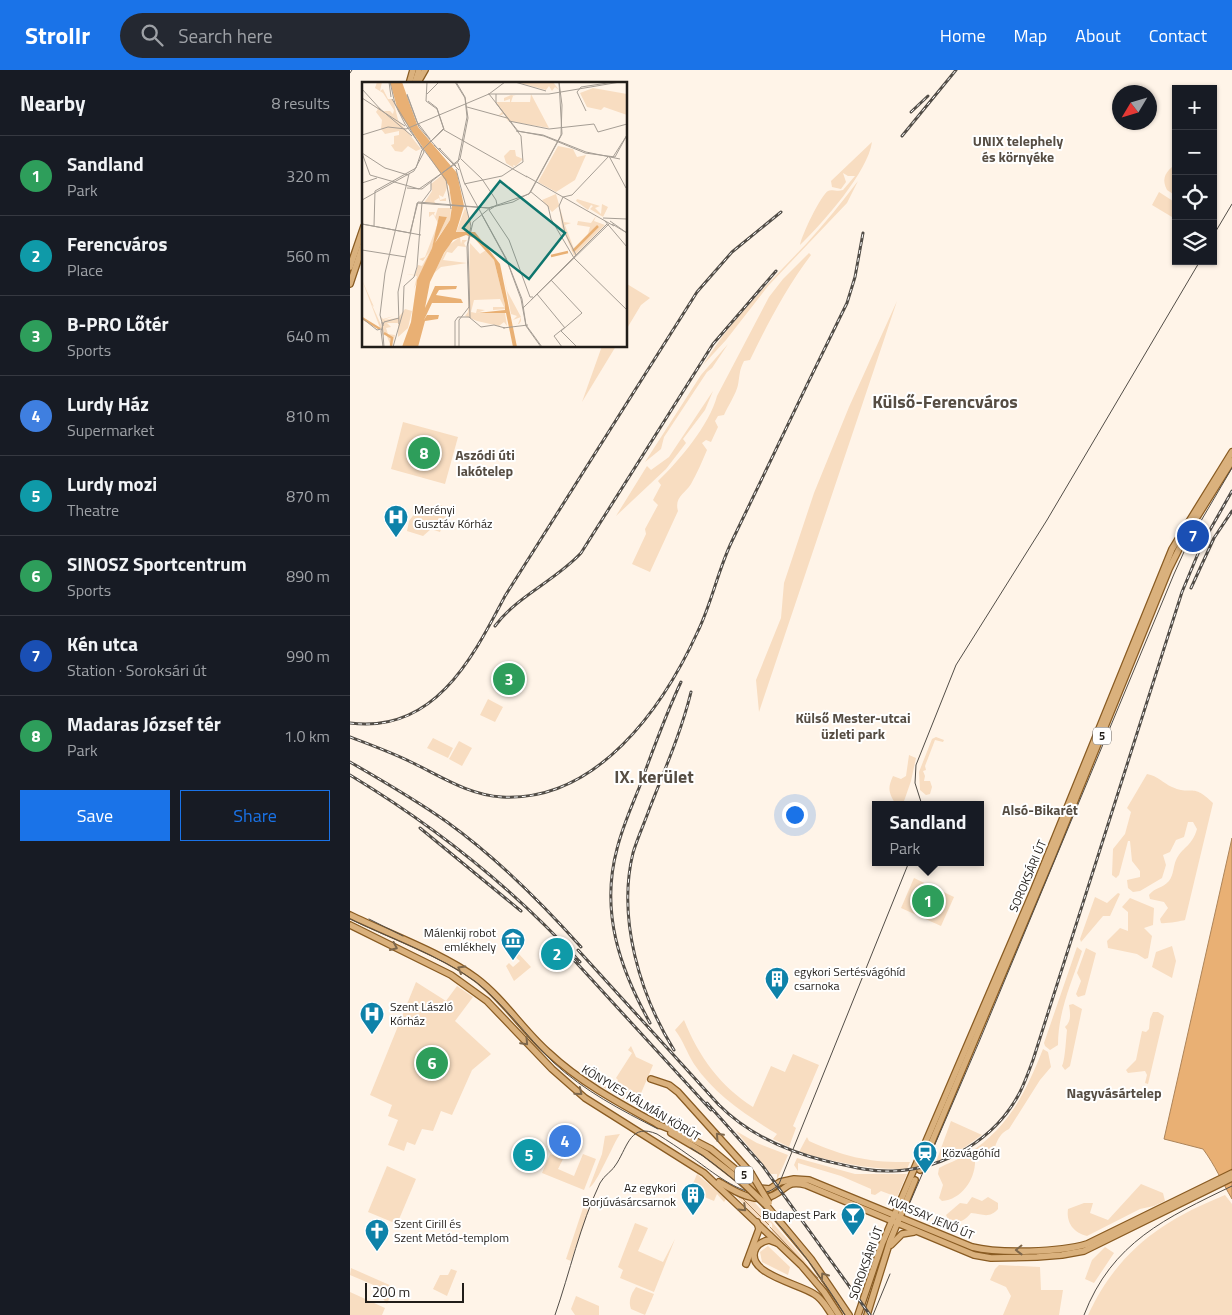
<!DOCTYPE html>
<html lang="en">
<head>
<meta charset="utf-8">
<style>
	:root { --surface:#171b24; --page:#242831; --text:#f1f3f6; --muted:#9ea1a6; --line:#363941; --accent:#1a73e8 }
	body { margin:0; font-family:"Titillium Web",sans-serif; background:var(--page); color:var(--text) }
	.controls { position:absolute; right:15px; top:15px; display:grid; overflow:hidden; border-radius:0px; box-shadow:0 1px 4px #0004 }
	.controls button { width:45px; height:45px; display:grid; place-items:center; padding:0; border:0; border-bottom:1px solid var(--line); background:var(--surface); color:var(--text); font:25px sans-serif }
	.compass { position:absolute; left:762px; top:15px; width:45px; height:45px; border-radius:50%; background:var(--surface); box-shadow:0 1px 4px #0004; rotate:232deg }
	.scale { position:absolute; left:15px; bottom:12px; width:99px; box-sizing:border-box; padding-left:5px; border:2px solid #211d19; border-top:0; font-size:14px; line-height:18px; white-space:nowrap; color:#211d19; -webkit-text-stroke:4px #fff; paint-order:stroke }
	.you { position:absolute; left:444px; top:744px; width:18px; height:18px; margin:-12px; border:4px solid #fff; border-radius:50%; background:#1a73e8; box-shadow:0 0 0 8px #1a73e833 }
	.badge { display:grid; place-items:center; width:32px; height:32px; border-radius:50%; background:var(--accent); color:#fff; font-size:16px; font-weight:700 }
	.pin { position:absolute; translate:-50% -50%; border:2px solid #fff; box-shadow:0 1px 5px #0006 }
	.popup { position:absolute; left:522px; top:731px; width:112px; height:65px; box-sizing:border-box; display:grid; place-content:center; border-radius:0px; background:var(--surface); filter:drop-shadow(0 1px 4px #0005); font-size:16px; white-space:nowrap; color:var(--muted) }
	.popup b { font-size:19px; color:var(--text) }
	.popup::after { content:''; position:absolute; left:50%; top:100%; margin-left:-10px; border:10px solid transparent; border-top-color:var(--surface) }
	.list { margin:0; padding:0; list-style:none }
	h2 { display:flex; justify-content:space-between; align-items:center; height:65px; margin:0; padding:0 20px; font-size:21px }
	h2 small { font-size:16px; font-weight:400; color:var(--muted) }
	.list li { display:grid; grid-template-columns:32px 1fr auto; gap:15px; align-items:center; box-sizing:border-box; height:80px; padding:0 20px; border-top:1px solid var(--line) }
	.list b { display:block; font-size:19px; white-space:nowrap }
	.list p { margin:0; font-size:16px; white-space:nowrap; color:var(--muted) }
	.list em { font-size:16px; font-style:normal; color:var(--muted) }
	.actions { display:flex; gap:10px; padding:15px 20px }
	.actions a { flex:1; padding:11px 0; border:1px solid var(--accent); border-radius:0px; text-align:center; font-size:18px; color:var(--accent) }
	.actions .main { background:var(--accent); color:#fff }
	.icon { flex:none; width:28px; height:28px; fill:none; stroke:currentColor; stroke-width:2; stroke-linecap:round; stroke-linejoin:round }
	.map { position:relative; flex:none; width:882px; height:1245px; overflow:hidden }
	header { display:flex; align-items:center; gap:30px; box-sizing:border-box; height:70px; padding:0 25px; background:var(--accent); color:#fff }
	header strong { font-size:24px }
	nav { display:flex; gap:28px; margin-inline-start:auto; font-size:18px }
	.search { width:350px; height:45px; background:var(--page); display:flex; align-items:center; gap:12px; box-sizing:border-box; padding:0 18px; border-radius:28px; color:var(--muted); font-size:19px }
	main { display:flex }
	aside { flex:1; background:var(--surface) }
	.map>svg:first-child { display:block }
	.green { fill:#f8ddc1 }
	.water { fill:#e9b074; stroke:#ad8459 }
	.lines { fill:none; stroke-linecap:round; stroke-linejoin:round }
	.stream { stroke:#ad8459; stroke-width:1 }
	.major-casing { stroke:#895b22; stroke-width:8 }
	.major { stroke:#dab17d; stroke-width:5.5 }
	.tram { stroke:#524d47; stroke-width:1 }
	.rail-casing { stroke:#524d47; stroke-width:3 }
	.rail { stroke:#fff; stroke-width:1; stroke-dasharray:4; stroke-linecap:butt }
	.major-bridge-casing { stroke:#895b22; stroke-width:8; stroke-linecap:butt }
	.major-bridge { stroke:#dab17d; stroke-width:5.5 }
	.oneway { stroke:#7e674b }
	.labels { text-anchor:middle; stroke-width:4; stroke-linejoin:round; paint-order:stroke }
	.shield { fill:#fff; stroke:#64615e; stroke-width:1 }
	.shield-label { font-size:11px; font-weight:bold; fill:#211d19 }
	.poi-label { font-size:12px; fill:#211d19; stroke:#fff; text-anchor:start }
	.street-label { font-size:12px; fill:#211d19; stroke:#fff }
	.neighbourhood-label { font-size:14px; font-weight:bold; fill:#564d43; stroke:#fff }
	.district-label { font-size:18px; font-weight:bold; fill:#564d43; stroke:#fff }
	.inset-river { fill:none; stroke:#e9b074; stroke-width:2.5 }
	.inset-road { fill:none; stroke:#a69e95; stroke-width:1 }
	.view { fill:#0f766e; fill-opacity:0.15; stroke:#0f766e; stroke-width:2.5 }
	.inset-edge { fill:none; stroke:#211d19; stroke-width:2.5 }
</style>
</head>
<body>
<header>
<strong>Strollr</strong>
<div class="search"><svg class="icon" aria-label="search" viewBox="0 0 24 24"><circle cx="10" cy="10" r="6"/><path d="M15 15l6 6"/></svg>Search here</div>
<nav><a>Home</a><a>Map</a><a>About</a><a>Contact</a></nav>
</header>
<main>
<aside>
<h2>Nearby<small>8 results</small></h2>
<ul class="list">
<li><span class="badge" style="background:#2e9e5b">1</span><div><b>Sandland</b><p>Park</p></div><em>320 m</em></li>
<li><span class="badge" style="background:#0f9aa8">2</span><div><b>Ferencváros</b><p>Place</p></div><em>560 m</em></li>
<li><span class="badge" style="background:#2e9e5b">3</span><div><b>B-PRO Lőtér</b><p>Sports</p></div><em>640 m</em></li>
<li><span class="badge" style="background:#3f7fe0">4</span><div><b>Lurdy Ház</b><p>Supermarket</p></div><em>810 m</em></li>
<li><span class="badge" style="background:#0f9aa8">5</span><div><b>Lurdy mozi</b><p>Theatre</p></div><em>870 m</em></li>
<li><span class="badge" style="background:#2e9e5b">6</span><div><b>SINOSZ Sportcentrum</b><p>Sports</p></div><em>890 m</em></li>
<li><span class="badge" style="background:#1a4fb4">7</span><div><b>Kén utca</b><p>Station · Soroksári út</p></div><em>990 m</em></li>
<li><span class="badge" style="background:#2e9e5b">8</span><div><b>Madaras József tér</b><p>Park</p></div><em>1.0 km</em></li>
</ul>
<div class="actions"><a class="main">Save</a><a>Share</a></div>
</aside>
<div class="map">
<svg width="882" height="1245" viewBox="0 0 882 1245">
	<rect width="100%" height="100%" fill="#fff4e8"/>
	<g class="green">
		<path d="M522 72C518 102 472 154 450 175 451 167 470 126 478 121 481 119 488 122 493 120L505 106H498L493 103 496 112 491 119 482 117 481 111Z"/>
		<path d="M822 97H826V126L817 120C812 110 814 104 822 97Z"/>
		<path d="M508 111 497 133 418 216 376 270 353 295C381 249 420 212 457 173 475 153 492 132 508 111Z"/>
		<polygon points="809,122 826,133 826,142 822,147 802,135"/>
		<path d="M459 183 461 185C436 218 418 253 400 290L394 291C389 301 390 304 388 315 386 324 378 336 374 345L368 346 365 351 368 357 361 372 356 370 352 373 357 380C352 392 347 403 341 414 335 424 324 427 328 441L300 502 282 494 296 464 295 459 308 435 303 430 311 415 308 411C329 391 360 354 367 326L419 227 433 209Z"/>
		<polygon points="277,214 300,228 291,235 276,260"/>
		<polygon points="547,231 409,642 406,610 431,548 434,513 464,423 499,337"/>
		<polygon points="378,274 362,298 357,302 314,367 311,379 295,392 351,305"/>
		<polygon points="252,276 266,276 232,332"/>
		<polygon points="363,321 355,340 333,369 336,373 316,399 266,446 297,396 301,400 319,387"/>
		<polygon points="53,352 108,367 95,414 41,399"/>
		<polygon points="71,435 82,438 91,435 98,440 90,462 81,459 73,466 57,461 59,451"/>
		<polygon points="162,595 171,601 161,624 146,616"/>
		<polygon points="138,629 153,637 145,652 130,645"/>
		<polygon points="586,667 594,670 593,672 585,670 575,696 576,700 573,701 575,706 574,711 580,711 582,717 580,724 576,725 570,720 569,702 582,669"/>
		<polygon points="83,668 103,678 98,688 77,678"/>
		<polygon points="109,671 122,678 112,696 99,689"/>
		<path d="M559 685 566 688 561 711 553 734 546 735C539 723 537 719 543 706L551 709 556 706Z"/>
		<path d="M797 704C808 706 813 713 822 717 842 726 842 712 863 733L835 850C831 851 815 854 811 853L810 849 818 838 814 832 800 829 799 825C804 818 813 818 819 811 824 805 823 795 827 788 834 776 842 776 847 759L843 752H838L834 767 826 770 820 782 813 785 816 795 812 808 790 821 783 822 778 818 777 810 790 807V801L782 791 780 771H778L769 805 766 808 762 805 763 779 775 764 781 742 777 738Z"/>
		<polygon points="564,808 604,827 591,856 551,838"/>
		<polygon points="768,823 770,824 760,846 753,846 731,872 730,869 745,827 757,833"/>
		<polygon points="780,828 804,838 803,855 794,858 802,866 798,888 795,889 787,884 758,878 757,871 770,858 778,861 778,842 772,837"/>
		<polygon points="822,876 826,891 822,908 802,897 806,882"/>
		<path d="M727 877 732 881C722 912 708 941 708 975L700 980 695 976 694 973Z"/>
		<polygon points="736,878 746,883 735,925 728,927 726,924 731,911 727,903"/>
		<polygon points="168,883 181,897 164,911 156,896 159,893 163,897 170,891 164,886"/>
		<polygon points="66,912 96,931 107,916 123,927 105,951 141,984 122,1000 102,1045 91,1041 83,1061 72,1059 65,1075 57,1072 54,1081 38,1075 48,1050 38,1046 42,1035 20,1025"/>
		<path d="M723 934 732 939 720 996 715 1000 712 996C715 991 716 969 717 960L715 957C722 951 720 942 719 935Z"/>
		<polygon points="803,942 808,942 814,946 798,1014 795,1013 797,1005 795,1001 778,1003 776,1000 786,990 792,961 796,962 799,959 800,949"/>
		<path d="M334 950C349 987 370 1016 403 1037L421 996 435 1002 443 984 469 995 443 1056 446 1058 439 1077 423 1069 427 1064C396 1045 365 1025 344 994 337 983 333 970 325 960Z"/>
		<polygon points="281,976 286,987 303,995 289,1028 280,1033 234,1006 235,1004 270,1025 264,1019 268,1010 266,1008 282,983 278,980"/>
		<path d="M693 979 698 982 701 997 690 1010 659 1059C651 1063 648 1068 645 1077L625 1090C626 1108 612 1130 592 1131L589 1128 593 1115 588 1104 589 1098C598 1093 608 1090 617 1084 658 1059 676 1022 693 979Z"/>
		<polygon points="601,1051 632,1065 615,1077 586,1092"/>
		<polygon points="386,1061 407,1073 438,1085 427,1110 427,1104 421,1104"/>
		<path d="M270 1064C263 1074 247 1114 239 1118L252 1084 255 1066Z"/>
		<path d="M457 1067 459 1071C495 1087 521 1093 560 1092L557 1099C519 1100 485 1092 449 1082Z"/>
		<polygon points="200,1084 213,1089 208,1099 224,1106 233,1084 246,1089 234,1120 192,1103"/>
		<polygon points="447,1088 505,1104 557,1104 547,1127 531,1121 525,1125 521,1124 521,1119 491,1106 448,1093 448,1101 444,1095"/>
		<polygon points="37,1096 66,1109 47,1154 18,1142"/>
		<polygon points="347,1104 376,1129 374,1132 367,1124 364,1131 340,1121"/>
		<path d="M791 1114 813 1123 815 1131 804 1136 790 1139 737 1166C724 1163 716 1153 718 1139L734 1133H743L740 1143 758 1150Z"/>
		<polygon points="381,1121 400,1127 450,1184 489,1239 470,1211 422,1162 422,1154 420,1152 417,1158"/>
		<path d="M875 1125 882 1134V1245H738C768 1181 811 1151 875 1125Z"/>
		<path d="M622 1127 632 1131 638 1127 648 1133V1139C639 1149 633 1144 621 1143 614 1151 608 1155 598 1149L596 1145 610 1133 617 1134Z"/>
		<polygon points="233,1138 239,1140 221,1191 216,1189"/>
		<polygon points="285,1153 298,1158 288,1181 313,1192 325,1169 304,1222 270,1208 273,1200 268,1197"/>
		<polygon points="418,1176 440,1197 438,1205 412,1192 410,1182"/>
		<polygon points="755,1177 764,1183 744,1213 735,1209 742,1190"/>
		<polygon points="649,1195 690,1197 691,1220 713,1220 709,1245 653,1245 661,1226 656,1217 640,1210 645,1199"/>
		<polygon points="1,1198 44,1217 37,1234 31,1226 33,1219 0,1205"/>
		<polygon points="101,1199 107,1201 97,1226 83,1219 90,1205 98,1205"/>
		<path d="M286 1217 304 1224 295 1245 281 1239C278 1231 281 1224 286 1217Z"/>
		<polygon points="0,1222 35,1238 32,1245 0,1245"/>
		<polygon points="226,1226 249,1236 249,1245 225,1245 221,1239"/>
	</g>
	<path class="water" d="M882 768V1129C872 1112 865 1095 853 1079L814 1069Z"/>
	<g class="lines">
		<g class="stream">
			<polyline points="384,1124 392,1128 419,1155"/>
			<polyline points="420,1157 468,1208"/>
		</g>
		<defs>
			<g id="major">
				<polyline points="65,12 69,0"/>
				<polyline points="59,14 63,0"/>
				<polyline points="67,14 75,0"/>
				<polyline points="0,197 14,156"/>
				<polyline points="0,214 14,172"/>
				<path d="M0 845C39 864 92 883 126 908 154 929 172 959 198 982 231 1013 269 1033 309 1055"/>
				<polyline points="0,855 101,905 137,931 202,999 235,1028 354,1103 451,1195 474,1222 489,1245"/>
				<polyline points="301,1009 319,1015 328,1022 401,1103"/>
				<path d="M307 1054 332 1064 361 1079 408 1118 420 1119 430 1112 444 1109 459 1110 622 1177C650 1184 710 1182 737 1174L882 1103"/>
				<polyline points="321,1063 355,1083 391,1111"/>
				<polyline points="570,1100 702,787 819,499 837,463 882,391"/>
				<path d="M369 1112C384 1121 406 1135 424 1125 438 1118 437 1110 456 1115L624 1185 641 1188 687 1187 712 1185 734 1181 882 1108"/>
				<polyline points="416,1135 461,1189 499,1245"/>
				<path d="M427 1173 419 1170C414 1171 409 1173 406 1178 392 1203 450 1214 464 1224 472 1228 477 1238 482 1245"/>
				<polyline points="541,1175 552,1164 564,1162"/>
				<polyline points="396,1194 409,1159 407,1152"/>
				<polyline points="508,1245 532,1174 684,819 822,479 882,382"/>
				<polyline points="517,1245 540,1171 565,1110"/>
			</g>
		</defs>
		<use href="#major" class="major-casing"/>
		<use href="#major" class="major"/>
		<g class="tram">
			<polyline points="0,3 2,0"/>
			<polyline points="863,166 882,134"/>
			<polyline points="572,735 565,713 566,695 606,595 697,450 850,191"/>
			<path d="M0 849C39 868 91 886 126 912 155 935 176 966 203 992 234 1021 271 1040 308 1059"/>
			<polyline points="19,849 53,866"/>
			<path d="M341 1078C405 1119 455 1180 495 1245"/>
			<polyline points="558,1137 629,972 824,504 838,473 882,398"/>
			<path d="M205 1245C220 1202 230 1155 250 1113 254 1105 263 1101 267 1093 278 1075 281 1053 307 1064 318 1071 329 1078 340 1086 361 1100 405 1141 429 1114L559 792"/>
			<polyline points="523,1245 540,1204"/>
			<path d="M734 1245C762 1172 816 1148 882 1116"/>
		</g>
		<defs>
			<g id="rail">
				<polyline points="561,42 578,26"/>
				<polyline points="552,66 606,0"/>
				<polyline points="841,518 864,468 882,441"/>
				<path d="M145 556C167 526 205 511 231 483L363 274 426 201"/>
				<path d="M0 653C84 664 122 589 155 526L347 222 382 182 431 142"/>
				<path d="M0 667C21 675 43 683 63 693 92 707 119 725 152 727 247 732 313 638 348 561 362 532 368 500 382 471 420 392 458 312 497 233L505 207 513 163"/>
				<path d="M0 692C33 711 66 730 97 752 147 788 190 831 231 877"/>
				<path d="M0 705C86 757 163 818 230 892"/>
				<polyline points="70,758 171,841"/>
				<path d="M228 880 369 1035C399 1065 436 1081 476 1091 498 1096 520 1102 543 1101 595 1099 646 1069 670 1022 675 1012 679 1001 683 990L832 522 852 474 882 421"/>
				<polyline points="223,889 361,1040"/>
				<path d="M300 953C270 899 250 842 267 779 272 758 281 738 289 718 302 682 315 646 331 612"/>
				<path d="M324 980C290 925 267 848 283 783 287 769 294 754 299 740 314 701 331 663 341 622"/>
				<polyline points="357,1033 412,1095 520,1245"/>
			</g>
		</defs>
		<use href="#rail" class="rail-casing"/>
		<use href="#rail" class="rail"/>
		<defs>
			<g id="major-bridge">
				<polyline points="401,1103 419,1133"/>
				<polyline points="391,1111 416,1135"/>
			</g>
		</defs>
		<use href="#major-bridge" class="major-bridge-casing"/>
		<use href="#major-bridge" class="major-bridge"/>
	</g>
	<defs><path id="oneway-chevron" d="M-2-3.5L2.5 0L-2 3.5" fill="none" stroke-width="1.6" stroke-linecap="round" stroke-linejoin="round" transform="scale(1.25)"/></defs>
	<g class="oneway">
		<use href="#oneway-chevron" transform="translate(44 877) rotate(25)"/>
		<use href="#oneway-chevron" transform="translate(111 899) rotate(-150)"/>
		<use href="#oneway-chevron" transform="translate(175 972) rotate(47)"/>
		<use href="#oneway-chevron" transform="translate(229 1022) rotate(39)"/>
		<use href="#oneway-chevron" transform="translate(369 1066) rotate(-133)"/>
		<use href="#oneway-chevron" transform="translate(393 1138) rotate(44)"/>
		<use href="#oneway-chevron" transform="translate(669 1180) rotate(179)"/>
		<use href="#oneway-chevron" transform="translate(474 1206) rotate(-125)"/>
	</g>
	<defs>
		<symbol id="hospital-pin" viewBox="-11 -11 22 30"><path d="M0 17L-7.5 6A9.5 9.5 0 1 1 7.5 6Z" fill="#0e82a9" stroke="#fff"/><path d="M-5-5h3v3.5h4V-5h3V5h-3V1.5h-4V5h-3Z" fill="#fff"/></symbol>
		<symbol id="museum-pin" viewBox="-11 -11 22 30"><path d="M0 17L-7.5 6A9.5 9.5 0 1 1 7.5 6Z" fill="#0e82a9" stroke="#fff"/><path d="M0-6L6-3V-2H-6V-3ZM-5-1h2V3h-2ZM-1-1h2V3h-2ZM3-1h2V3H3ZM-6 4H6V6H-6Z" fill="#fff"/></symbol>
		<symbol id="building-pin" viewBox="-11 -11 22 30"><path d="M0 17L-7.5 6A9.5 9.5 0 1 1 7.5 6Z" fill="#0e82a9" stroke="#fff"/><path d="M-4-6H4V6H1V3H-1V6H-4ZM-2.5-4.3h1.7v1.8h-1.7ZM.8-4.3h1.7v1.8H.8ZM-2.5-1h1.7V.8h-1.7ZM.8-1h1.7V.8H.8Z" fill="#fff"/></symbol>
		<symbol id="station-pin" viewBox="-11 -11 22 30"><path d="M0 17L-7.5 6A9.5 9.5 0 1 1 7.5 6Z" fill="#0e82a9" stroke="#fff"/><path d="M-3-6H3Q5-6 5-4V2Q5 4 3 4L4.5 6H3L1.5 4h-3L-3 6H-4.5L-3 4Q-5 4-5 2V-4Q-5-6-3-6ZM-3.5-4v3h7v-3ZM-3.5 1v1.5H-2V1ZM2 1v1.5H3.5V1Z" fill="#fff"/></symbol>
		<symbol id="bar-pin" viewBox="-11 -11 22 30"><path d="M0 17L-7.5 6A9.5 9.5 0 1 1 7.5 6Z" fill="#0e82a9" stroke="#fff"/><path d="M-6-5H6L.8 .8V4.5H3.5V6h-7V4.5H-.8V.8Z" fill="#fff"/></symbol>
		<symbol id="church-pin" viewBox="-11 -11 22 30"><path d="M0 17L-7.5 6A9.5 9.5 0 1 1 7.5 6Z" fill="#0e82a9" stroke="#fff"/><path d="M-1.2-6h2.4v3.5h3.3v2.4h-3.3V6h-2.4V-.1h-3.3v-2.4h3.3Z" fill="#fff"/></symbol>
	</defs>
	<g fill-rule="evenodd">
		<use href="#hospital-pin" x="32" y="433" width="28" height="38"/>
		<use href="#museum-pin" x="149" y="856" width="28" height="38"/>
		<use href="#building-pin" x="413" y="895" width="28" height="38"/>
		<use href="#hospital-pin" x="8" y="930" width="28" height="38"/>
		<use href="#station-pin" x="561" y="1069" width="28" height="38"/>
		<use href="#building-pin" x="329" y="1111" width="28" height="38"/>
		<use href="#bar-pin" x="489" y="1131" width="28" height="38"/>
		<use href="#church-pin" x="13" y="1147" width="28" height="38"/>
	</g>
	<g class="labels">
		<g class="shield">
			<rect x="743" y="657.5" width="18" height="17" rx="4"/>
			<rect x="385" y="1096.5" width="18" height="17" rx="4"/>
		</g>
		<g class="shield-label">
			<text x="752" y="670">5</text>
			<text x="394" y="1109">5</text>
		</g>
		<g class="poi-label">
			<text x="64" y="444">Merényi<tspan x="64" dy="14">Gusztáv Kórház</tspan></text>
			<text x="146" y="867" text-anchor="end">Málenkij robot<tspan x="146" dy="14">emlékhely</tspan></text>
			<text x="444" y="906">egykori Sertésvágóhíd<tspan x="444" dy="14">csarnoka</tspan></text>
			<text x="40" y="941">Szent László<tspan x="40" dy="14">Kórház</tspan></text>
			<text x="592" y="1087">Közvágóhíd</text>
			<text x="326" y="1122" text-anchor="end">Az egykori<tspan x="326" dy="14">Borjúvásárcsarnok</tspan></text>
			<text x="486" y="1149" text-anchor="end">Budapest Park</text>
			<text x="44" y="1158">Szent Cirill és<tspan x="44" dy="14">Szent Metód-templom</tspan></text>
		</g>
		<g class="street-label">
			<text transform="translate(678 806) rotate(-67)" y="4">SOROKSÁRI ÚT</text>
			<text transform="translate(291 1033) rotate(31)" y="4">KÖNYVES KÁLMÁN KÖRÚT</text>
			<text transform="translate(581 1148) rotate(23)" y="4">KVASSAY JENŐ ÚT</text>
			<text transform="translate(516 1193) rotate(-70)" y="4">SOROKSÁRI ÚT</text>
		</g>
		<g class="neighbourhood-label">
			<text x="668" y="76">UNIX telephely<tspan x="668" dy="16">és környéke</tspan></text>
			<text x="135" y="390">Aszódi úti<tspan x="135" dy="16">lakótelep</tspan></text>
			<text x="503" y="653">Külső Mester-utcai<tspan x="503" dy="16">üzleti park</tspan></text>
			<text x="690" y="745">Alsó-Bikarét</text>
			<text x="764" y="1028">Nagyvásártelep</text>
		</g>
		<g class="district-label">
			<text x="595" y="338">Külső-Ferencváros</text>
			<text x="304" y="713">IX. kerület</text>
		</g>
	</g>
	<g transform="translate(12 12)">
		<rect width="265" height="265" fill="#fff4e8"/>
		<path d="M15 0H20L18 9 21 7 26 17H31L36 38 59 67 54 69 46 64 40 70 33 69 29 63 32 62V54L37 53V49L23 52 19 47 20 38 14 30 16 27 10 22 21 29H28L31 32 32 28 21 11 13 6ZM154 0H191L197 8 193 5 190 9 187 4 184 8ZM231 6 265 12V33L242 25 239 28 225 25 218 11ZM169 12 187 46 146 39 142 32 136 34 140 30 134 20H148V17L142 19V16L149 13 154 14H151L149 20H168ZM196 64 211 67 215 75 224 73 213 98 194 110 176 100ZM148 68H153L154 74 161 77 154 84 151 83 152 86 144 81 142 74ZM80 93 86 104V108L88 111 89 121 85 106 81 115 77 113 78 118 84 116V119H78L77 116 72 119 75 123 62 121 70 109 69 102ZM194 112 202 140 209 141 203 143 212 167 226 152 228 145 215 143 216 139 229 141 234 134 232 139 243 143 212 174 200 145 197 124 190 130 180 118ZM215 117 238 124 233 126 239 132 240 122 246 125 241 135 228 127 231 124 229 123 226 128 214 119ZM76 126H89L88 138 73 160 85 135 77 134 76 144 70 166 52 207 55 194 44 192 53 193 56 183 60 184 68 169 61 179 57 177 63 175 76 141 71 132 67 135V130H73L72 132 73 135ZM103 126 109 140 108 151H94ZM98 155 99 162 100 158H105L102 161 104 165 96 164 90 171 85 170 81 178 105 181 79 185 71 192 87 163ZM108 161 118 172 124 168 132 178 144 227 131 228V225H142L138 217 112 218 109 230 114 231 115 227 123 228 115 231H143L145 244 142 240 137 244 115 239 103 234 106 230ZM141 189 145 209 159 235V239L157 242H156L159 235 151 238 155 234 149 232ZM0 198 12 225 10 223 20 245 19 235 21 237 32 234 21 238 36 236 43 227 50 229 46 246 36 255V241H25L29 245 24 246 26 252 33 253 30 265 31 255 28 262 24 252 21 254Z" fill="#f8ddc1"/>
		<path d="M28 0H40L56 45 95 91 102 124 94 150H113L138 182 155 265H151L144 231H115L143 228V223L132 178 112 156 104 153 91 158 82 171 68 200 63 226 73 204H95L94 207 77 208 74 213 99 217 101 221H70L62 238 65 233H77L76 237 63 239 56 265H40L49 240 55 198 70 166 77 134 85 135 73 161 88 138 90 124 87 104 36 29Z" fill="#e9b074"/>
		<path class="inset-river" d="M211 169 236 144M189 174 206 170M0 236 18 247M22 251 30 256 29 264"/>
		<path class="inset-road" d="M27 0 29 15M28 0 33 22 43 42 84 98 89 127M65 0 64 19 75 27 82 48 165 95M153 0 184 9M0 7 19 28M215 10 219 5 252 0M215 10 224 29M45 12 57 45 76 67H79M65 12 77 0M126 12H187L258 0M127 12 156 49 182 54 223 71 253 75 265 53M45 13 55 40 68 57M0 16 43 44M105 25 145 36M17 26 50 54M147 39 187 47 232 42 236 50 265 42M154 49 181 53 224 70 258 77M0 53 26 45 44 47 127 12 143 0M72 63 97 88M63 65 82 47 75 26 66 19M77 66 94 84M61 67 82 46M0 71 8 93 57 107 96 80 105 35 103 16 93 0M0 71 23 86 46 93M247 74 264 106M251 75 265 53M99 77 120 97 134 118 135 123 127 128 147 158 168 215H171M96 81 102 100 144 176 160 217 164 243 180 265M94 87 109 144 105 165 107 225 97 238V265M164 94 252 144M0 101 15 96M102 102 140 94 161 80 159 54 134 21V12M45 106 60 107 98 77 106 36 103 15 94 0M168 109 186 124 189 137 212 176 265 228M0 118 52 89 62 70 30 17M120 133 145 179 159 217 164 244 179 265M241 136 265 137M243 139 265 165M248 139 265 151M0 142 59 153M0 142 48 151 56 120 127 126 167 112 199 53 200 23 197 0M250 142 265 151M12 144 13 109 54 86 60 68M0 168 44 175M214 173 203 151 197 124 201 115 210 113 247 74M189 198 220 231 199 249 215 265M175 212 203 246M169 218 245 142M161 226 248 141M0 236 15 248 19 247M108 236 106 162 111 140 129 125M20 240 22 265M37 242 36 210 55 121 126 126 151 120 168 111 200 52 197 0M21 244 18 233 23 191 47 92M141 246 166 243M21 265 19 249 22 240 37 236M31 265 41 230 42 204 52 195 55 185 60 120 69 108V100M93 265V239L96 235H107L119 245 132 243 143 246M200 265 192 254 202 246"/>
		<path class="view" d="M138 99 203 151 167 197 101 146Z"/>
		<rect width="265" height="265" class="inset-edge"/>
	</g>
</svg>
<div class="controls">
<button>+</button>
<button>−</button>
<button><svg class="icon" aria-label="locate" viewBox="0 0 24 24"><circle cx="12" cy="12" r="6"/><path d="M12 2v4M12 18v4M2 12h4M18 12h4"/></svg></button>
<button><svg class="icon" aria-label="layers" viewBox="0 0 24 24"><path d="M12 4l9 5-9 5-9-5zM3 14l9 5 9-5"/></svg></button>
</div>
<svg class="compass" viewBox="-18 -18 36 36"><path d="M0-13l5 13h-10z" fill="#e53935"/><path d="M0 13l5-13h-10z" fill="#9ea1a6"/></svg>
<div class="scale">200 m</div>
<div class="you"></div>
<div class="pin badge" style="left:578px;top:831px;background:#2e9e5b">1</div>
<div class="popup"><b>Sandland</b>Park</div>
<div class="pin badge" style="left:207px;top:884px;background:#0f9aa8">2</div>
<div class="pin badge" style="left:159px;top:609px;background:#2e9e5b">3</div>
<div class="pin badge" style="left:215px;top:1071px;background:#3f7fe0">4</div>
<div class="pin badge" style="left:179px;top:1085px;background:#0f9aa8">5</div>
<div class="pin badge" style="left:82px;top:993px;background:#2e9e5b">6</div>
<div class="pin badge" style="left:843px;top:466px;background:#1a4fb4">7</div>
<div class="pin badge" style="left:74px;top:383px;background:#2e9e5b">8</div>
</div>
</main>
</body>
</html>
